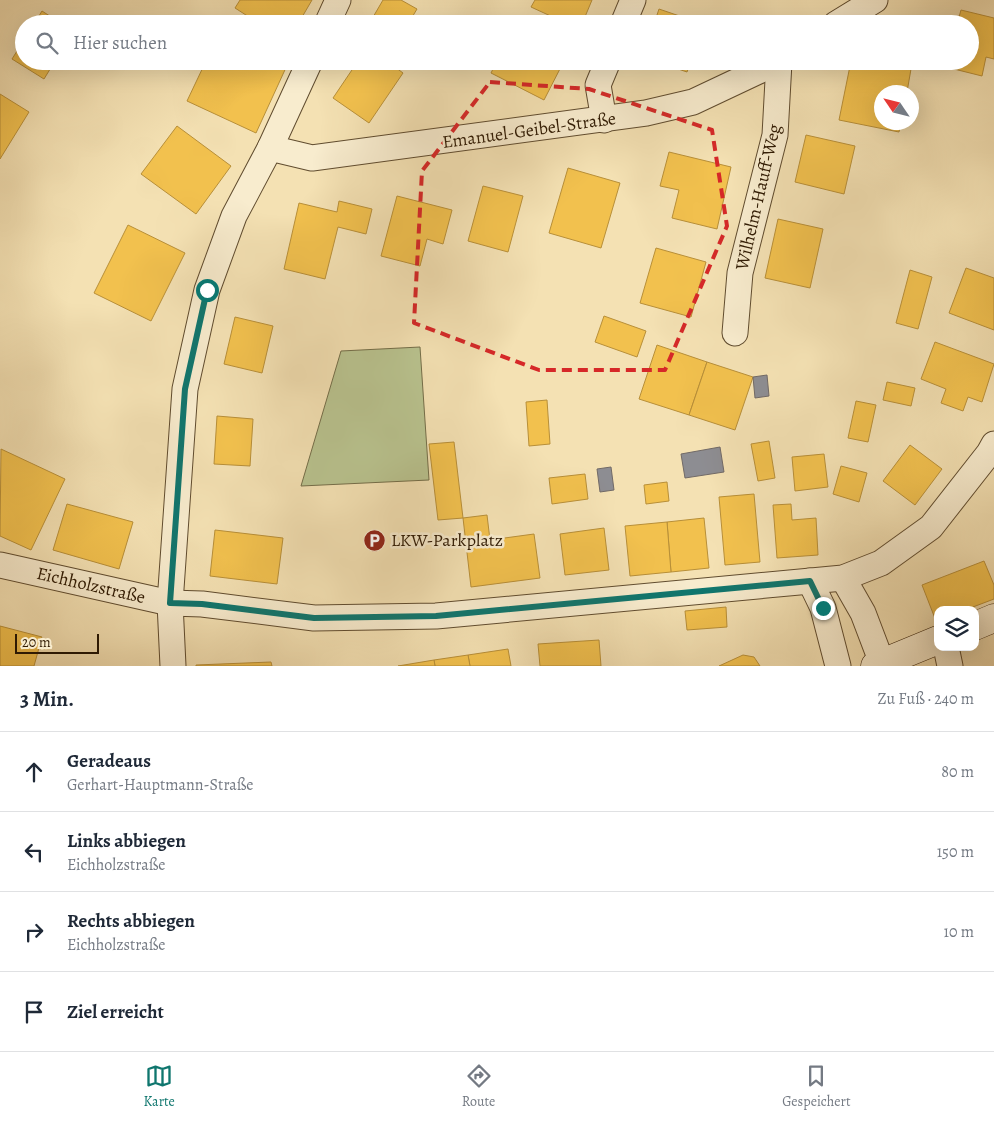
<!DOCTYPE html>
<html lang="de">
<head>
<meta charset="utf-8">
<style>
	:root { --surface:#fff; --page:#f2f2f3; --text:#1f2937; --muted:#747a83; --line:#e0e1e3; --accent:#0f766e }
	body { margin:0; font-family:Alegreya,serif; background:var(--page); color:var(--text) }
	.controls { position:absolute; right:15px; bottom:15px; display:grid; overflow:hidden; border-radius:10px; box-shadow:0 5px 20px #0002 }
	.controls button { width:45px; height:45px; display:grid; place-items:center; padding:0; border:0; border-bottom:1px solid var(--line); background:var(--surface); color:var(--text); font:25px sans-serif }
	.compass { position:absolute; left:874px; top:85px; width:45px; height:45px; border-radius:50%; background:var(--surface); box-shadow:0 5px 20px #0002; rotate:305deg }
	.scale { position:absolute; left:15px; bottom:12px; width:84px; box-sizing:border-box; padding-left:5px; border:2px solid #2f1a03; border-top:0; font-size:14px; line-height:18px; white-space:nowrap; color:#2f1a03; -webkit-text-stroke:4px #f8ecce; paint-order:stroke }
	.stop { position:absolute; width:15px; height:15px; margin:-11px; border:4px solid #0f766e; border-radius:50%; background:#fff }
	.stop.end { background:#0f766e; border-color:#fff; box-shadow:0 1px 5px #0008 }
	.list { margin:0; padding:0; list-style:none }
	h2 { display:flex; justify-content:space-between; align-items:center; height:65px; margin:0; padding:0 20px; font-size:21px }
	h2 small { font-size:16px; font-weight:400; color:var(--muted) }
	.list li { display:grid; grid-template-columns:32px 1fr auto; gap:15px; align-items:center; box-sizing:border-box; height:80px; padding:0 20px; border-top:1px solid var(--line) }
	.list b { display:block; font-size:19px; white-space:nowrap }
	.list p { margin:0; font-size:16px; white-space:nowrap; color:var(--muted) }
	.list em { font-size:16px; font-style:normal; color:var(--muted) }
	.icon { flex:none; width:28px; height:28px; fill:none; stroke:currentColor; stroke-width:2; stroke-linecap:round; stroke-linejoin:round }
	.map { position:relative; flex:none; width:994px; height:666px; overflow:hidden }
	.search { position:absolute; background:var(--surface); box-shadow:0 5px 20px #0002; left:15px; right:15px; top:15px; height:55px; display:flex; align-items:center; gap:12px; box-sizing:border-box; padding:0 18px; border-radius:28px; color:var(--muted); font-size:19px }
	.sheet { height:385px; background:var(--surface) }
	nav { display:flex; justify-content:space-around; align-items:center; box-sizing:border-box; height:70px; border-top:1px solid var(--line); background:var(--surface); font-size:14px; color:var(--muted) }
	nav a { display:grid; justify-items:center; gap:2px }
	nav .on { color:var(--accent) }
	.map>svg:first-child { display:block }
	.green { fill:#b9c38f; stroke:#746e49 }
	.homes { fill:#f2c14e; stroke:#b88f38 }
	.industry { fill:#8d8d92; stroke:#716a67 }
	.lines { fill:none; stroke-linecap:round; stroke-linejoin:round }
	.street-casing { stroke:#604c2f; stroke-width:27 }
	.secondary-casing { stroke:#2f1a03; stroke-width:29 }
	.street { stroke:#f8ecce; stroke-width:25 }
	.secondary { stroke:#f8ecce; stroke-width:28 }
	.route { stroke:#0f766e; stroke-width:6 }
	.marked { fill:none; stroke:#d62828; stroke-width:4; stroke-dasharray:10 6; stroke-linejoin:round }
	.labels { text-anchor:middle; stroke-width:5; stroke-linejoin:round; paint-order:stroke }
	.street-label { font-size:18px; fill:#2f1a03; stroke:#f8ecce }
	.poi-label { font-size:18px; fill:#2f1a03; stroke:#f8ecce; text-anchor:start }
</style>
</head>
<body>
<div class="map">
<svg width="994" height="666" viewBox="0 0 994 666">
	<rect width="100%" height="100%" fill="#f4e1b3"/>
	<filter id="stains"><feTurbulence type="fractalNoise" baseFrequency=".004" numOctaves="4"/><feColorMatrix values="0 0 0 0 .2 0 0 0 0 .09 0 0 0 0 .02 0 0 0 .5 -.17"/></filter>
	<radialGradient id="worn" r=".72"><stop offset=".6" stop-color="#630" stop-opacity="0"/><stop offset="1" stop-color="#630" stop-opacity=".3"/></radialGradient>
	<polygon class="green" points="420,347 429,480 301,486 341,351"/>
	<g class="homes">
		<polygon points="240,0 312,0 298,24 260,24 235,8"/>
		<polygon points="383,0 401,0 417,9 408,24 369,24"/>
		<polygon points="535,0 592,0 582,24 568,24 531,7"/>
		<polygon points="659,9 703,24 654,24"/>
		<polygon points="961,10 994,18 994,59 986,57 982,76 946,67 948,61 970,61 970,24 957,24"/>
		<polygon points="42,11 62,24 34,24"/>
		<polygon points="24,40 24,61 55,61 44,79 12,59"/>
		<polygon points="206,61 289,61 256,133 187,101"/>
		<polygon points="358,61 387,61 403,73 369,123 333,98"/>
		<polygon points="497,61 564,61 544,100 491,73"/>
		<polygon points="655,61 691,61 687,72"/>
		<polygon points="851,61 871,61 911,69 907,92 882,92 882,122 901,122 899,132 839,120"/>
		<polygon points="0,94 29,112 0,159"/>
		<polygon points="177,126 231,166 196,214 141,174"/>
		<polygon points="806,135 855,146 844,194 795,182"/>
		<polygon points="669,152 731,167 717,229 672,218 679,190 660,186"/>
		<polygon points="568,168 620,183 601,248 549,233"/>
		<polygon points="483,186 523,196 508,252 468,241"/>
		<polygon points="397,196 452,210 443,244 427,239 420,266 381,256"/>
		<polygon points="339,201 372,209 366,234 338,227 325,279 284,269 299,203 337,212"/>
		<polygon points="778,219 823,229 810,288 765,278"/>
		<polygon points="128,225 185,253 151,321 94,293"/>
		<polygon points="656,248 706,262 691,317 640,303"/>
		<polygon points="966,268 994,278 994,330 949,313"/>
		<polygon points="910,270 932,277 918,329 896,323"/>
		<polygon points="604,316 646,331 637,357 595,342"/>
		<polygon points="235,317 273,326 262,373 224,364"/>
		<polygon points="935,342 994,364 982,402 968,397 963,411 941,403 946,389 921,379"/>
		<polygon points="657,345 707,362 689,415 639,399"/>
		<polygon points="707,362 753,377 735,430 689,415"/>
		<polygon points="887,382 915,388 911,406 883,400"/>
		<polygon points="547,400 550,444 529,446 526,402"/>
		<polygon points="856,401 876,405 868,442 848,438"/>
		<polygon points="217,416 253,419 250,466 214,464"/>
		<polygon points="769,441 775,478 758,481 751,444"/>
		<polygon points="454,442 463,518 438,520 429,444"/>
		<polygon points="910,445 942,469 915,505 883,481"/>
		<polygon points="1,449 65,479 31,550 0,536"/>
		<polygon points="824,454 828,487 795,491 792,457"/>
		<polygon points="841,466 867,473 859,502 833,494"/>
		<polygon points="585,474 588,499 552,504 549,478"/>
		<polygon points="667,482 669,501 646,504 644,485"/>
		<polygon points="754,494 760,562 725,565 719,497"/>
		<polygon points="67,504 133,522 119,569 53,550"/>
		<polygon points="791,504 792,520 816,518 818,555 777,558 773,505"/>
		<polygon points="487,515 490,540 534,534 540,578 471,587 463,518"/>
		<polygon points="704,518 709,568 671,572 667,522"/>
		<polygon points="667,522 671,572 630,576 625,526"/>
		<polygon points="604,528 609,570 565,575 560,534"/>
		<polygon points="215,530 283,538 277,584 210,576"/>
		<polygon points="984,561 994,585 994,599 965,610 938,610 938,620 936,621 922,585"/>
		<polygon points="726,607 727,627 687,630 685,611"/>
		<polygon points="0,626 42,637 34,666 0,666"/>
		<polygon points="599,640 601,666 540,666 538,644"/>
		<polygon points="508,649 511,666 470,666 468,655"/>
		<polygon points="468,655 470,666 435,666 434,660"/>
		<polygon points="743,655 754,657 760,666 719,666"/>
		<polygon points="434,660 435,666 398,666"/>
		<polygon points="271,662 272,666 196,666 196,665"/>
	</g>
	<g class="industry">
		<polygon points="767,375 769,396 755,398 753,377"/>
		<polygon points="720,447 724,472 685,478 681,454"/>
		<polygon points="611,467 614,490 600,492 597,469"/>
	</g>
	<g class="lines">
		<defs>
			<g id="street">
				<polyline points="327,24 338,0"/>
				<polyline points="623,24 633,0"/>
				<polyline points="836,24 875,0"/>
				<polyline points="604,120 598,85 608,61"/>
				<polyline points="270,148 312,158 646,113 693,102 780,61"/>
				<polyline points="735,333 740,273 775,135 779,62"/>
				<polyline points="0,565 170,603 202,604 314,618 436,616 843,578 881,563 931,527 989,453 994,444"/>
				<polyline points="843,578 863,613 882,663"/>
				<polyline points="810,581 823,608 838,666"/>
				<polyline points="946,647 950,666"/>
				<polyline points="173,666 170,603 185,389 207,290 234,216 270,148 310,61"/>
			</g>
			<g id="secondary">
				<polyline points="975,626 994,618"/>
				<polyline points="875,666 938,640"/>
			</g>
		</defs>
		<use href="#street" class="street-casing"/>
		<use href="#secondary" class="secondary-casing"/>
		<use href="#street" class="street"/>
		<use href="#secondary" class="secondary"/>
	</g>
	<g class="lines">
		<polyline class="route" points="207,290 185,389 170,603 202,604 314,618 436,616 810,581 823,608"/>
	</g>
	<path class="marked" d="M490 82 589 89 712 130 727 226 665 370H539L414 323 422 171Z"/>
	<defs>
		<symbol id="parking-disc" viewBox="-11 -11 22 22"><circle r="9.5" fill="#8f2418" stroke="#f8ecce"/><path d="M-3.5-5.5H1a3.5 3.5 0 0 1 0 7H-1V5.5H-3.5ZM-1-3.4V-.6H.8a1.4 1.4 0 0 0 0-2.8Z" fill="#fff"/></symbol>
	</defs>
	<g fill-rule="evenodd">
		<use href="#parking-disc" x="362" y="528" width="25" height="25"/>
	</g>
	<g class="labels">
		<g class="street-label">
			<text transform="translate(529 130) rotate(-8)" y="6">Emanuel-Geibel-Straße</text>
			<text transform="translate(758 197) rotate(-77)" y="6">Wilhelm-Hauff-Weg</text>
			<text transform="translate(91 585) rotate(13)" y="6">Eichholzstraße</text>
		</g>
		<g class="poi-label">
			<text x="391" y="546">LKW-Parkplatz</text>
		</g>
	</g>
	<rect width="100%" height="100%" filter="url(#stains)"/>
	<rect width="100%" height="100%" fill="url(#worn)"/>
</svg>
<div class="controls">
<button><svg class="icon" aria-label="layers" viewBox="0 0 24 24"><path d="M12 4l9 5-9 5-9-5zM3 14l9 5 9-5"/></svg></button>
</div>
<svg class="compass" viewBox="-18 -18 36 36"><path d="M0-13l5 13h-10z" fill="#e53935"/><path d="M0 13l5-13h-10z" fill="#747a83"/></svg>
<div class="scale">20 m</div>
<div class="stop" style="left:207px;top:290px"></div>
<div class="stop end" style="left:823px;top:608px"></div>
<div class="search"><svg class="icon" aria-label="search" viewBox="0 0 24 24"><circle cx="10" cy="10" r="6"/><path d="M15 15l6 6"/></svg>Hier suchen</div>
</div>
<section class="sheet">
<h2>3 Min.<small>Zu Fuß · 240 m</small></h2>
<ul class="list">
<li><svg class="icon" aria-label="ahead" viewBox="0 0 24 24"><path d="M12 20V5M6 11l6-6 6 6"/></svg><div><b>Geradeaus</b><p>Gerhart-Hauptmann-Straße</p></div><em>80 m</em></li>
<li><svg class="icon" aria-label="left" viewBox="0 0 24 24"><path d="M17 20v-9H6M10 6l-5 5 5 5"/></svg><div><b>Links abbiegen</b><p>Eichholzstraße</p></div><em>150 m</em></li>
<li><svg class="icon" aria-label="right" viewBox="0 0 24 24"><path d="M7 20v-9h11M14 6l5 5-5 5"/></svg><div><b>Rechts abbiegen</b><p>Eichholzstraße</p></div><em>10 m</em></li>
<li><svg class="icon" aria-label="arrive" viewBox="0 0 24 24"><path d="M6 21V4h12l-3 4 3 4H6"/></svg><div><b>Ziel erreicht</b></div></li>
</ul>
</section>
<nav>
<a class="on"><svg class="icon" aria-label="map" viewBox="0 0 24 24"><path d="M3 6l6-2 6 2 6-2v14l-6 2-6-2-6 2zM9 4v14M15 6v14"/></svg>Karte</a>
<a><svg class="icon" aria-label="directions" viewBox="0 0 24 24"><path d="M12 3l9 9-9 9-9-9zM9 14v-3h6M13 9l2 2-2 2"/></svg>Route</a>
<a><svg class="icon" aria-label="saved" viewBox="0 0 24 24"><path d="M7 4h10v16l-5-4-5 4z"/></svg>Gespeichert</a>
</nav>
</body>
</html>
